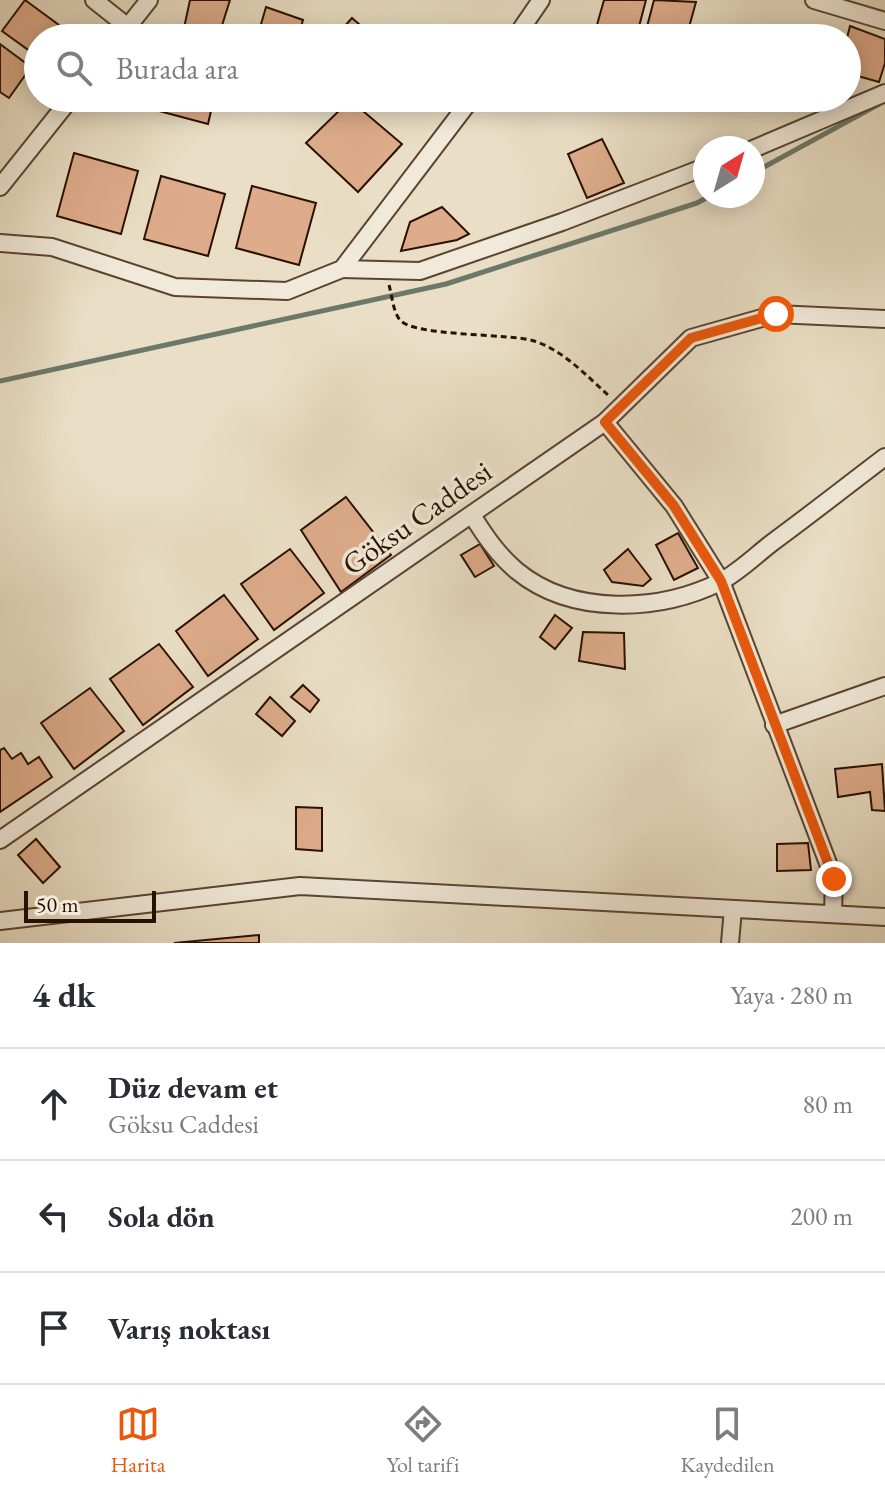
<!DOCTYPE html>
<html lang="tr">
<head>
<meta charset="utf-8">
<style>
	:root { --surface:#fff; --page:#f2f2f3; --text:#2b2b33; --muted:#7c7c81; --line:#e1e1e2; --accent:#ea580c }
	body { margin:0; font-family:"EB Garamond",serif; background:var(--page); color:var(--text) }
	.compass { position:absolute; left:693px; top:136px; width:72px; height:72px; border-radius:50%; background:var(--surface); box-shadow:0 4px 20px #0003; rotate:37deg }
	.scale { position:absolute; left:24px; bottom:20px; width:132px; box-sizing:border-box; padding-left:8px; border:4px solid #291000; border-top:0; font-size:22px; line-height:28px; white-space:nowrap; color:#291000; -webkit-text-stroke:6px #f1eada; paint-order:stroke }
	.stop { position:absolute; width:24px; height:24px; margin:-18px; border:6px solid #ea580c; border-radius:50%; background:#fff }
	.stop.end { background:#ea580c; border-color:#fff; box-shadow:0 2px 8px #0008 }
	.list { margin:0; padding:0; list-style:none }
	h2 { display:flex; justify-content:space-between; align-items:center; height:104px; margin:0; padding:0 32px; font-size:34px }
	h2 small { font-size:26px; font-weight:400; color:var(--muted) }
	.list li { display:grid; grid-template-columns:52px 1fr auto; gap:24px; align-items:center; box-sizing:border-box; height:112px; padding:0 32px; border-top:2px solid var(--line) }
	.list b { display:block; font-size:30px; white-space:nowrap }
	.list p { margin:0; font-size:26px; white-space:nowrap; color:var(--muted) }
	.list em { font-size:26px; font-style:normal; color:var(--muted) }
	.icon { flex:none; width:44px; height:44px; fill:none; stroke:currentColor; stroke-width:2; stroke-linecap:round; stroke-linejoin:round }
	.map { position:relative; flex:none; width:885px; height:943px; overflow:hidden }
	.search { position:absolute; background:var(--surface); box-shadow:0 4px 20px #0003; left:24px; right:24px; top:24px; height:88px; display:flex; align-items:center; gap:20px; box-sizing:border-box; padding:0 28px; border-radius:44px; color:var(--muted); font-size:30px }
	.sheet { height:440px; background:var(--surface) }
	nav { display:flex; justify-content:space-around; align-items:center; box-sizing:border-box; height:112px; border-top:2px solid var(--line); background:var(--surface); font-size:22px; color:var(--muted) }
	nav a { display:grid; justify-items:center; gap:4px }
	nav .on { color:var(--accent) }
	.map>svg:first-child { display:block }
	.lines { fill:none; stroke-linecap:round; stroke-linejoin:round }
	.stream { stroke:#6c786a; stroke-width:5 }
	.building { fill:#deac8b; stroke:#291000; stroke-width:2 }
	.minor-casing { stroke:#594432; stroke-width:20 }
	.path { stroke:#291000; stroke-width:3; stroke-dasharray:6 4; stroke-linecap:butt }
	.minor { stroke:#f1eada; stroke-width:16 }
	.route { stroke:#ea580c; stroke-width:10 }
	.labels { text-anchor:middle; stroke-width:7; stroke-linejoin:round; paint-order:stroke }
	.street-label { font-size:30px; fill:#291000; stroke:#f1eada }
</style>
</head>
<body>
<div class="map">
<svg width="885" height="943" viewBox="0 0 885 943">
	<rect width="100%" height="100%" fill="#eadfc6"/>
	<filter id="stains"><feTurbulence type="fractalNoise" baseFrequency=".0025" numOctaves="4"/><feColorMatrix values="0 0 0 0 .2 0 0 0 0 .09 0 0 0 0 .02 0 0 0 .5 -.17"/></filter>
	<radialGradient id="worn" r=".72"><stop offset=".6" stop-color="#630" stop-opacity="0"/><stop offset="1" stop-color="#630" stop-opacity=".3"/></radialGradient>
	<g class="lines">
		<g class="stream">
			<polyline points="753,173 885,101"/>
			<polyline points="0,381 446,284 697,203 710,196"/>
		</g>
	</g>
	<g class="building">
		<polygon points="25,0 63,28 55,38 38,38 38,57 2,31"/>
		<polygon points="190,0 230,0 219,35 184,28"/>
		<polygon points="604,0 646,0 636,38 615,38 595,32"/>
		<polygon points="654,0 696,2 686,38 644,38"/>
		<polygon points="266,7 303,20 298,38 257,38"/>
		<polygon points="352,18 375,38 334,38"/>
		<polygon points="850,26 885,39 885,63 879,82 847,73 847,38"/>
		<polygon points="0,44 31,67 9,98 0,92"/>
		<polygon points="146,98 214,98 208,124 144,107"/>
		<polygon points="350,100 402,144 358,192 306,143"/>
		<polygon points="602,139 624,183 587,198 568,154"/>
		<polygon points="74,153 138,171 121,234 57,216"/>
		<polygon points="161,176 225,194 208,256 144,239"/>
		<polygon points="252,186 316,203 299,265 236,248"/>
		<polygon points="442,207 469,234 457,240 401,251 410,222"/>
		<polygon points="346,497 391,555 341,592 301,530"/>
		<polygon points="678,533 698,568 674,580 656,545"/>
		<polygon points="480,544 494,566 475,577 461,555"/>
		<polygon points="290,549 324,593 274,630 241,584"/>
		<polygon points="628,549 651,579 643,586 612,582 604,570"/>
		<polygon points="224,595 258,639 208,676 176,631"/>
		<polygon points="555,615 572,628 555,649 540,637"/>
		<polygon points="583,632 624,633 625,669 579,661"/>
		<polygon points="159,644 193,687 143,725 110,679"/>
		<polygon points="303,685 319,700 310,712 291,697"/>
		<polygon points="90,688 124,731 74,769 41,723"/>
		<polygon points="270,697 295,721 282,736 256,714"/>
		<polygon points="4,748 12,759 21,753 28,764 39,757 52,777 0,812 0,750"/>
		<polygon points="882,764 885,811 872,810 870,792 838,797 835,769"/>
		<polygon points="296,807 322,808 322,851 296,849"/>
		<polygon points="36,839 60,867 43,883 18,855"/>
		<polygon points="808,843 811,870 777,871 777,844"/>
		<polygon points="259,935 259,943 174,943"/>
	</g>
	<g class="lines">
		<defs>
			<g id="minor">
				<polyline points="94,0 128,27"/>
				<polyline points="814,0 885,21"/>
				<polyline points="119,38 149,0"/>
				<polyline points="515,38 541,0"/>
				<polyline points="753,149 885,93"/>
				<polyline points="0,187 71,98"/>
				<polyline points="0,243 52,247 175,287 287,291 342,269 472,98"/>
				<polyline points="342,269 420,271 562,222 705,167"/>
				<polyline points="605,422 674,506 721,581 834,879 833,914"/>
				<path d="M472 515C485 536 498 555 517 571 572 616 659 612 720 582 739 572 756 555 773 542 811 514 848 485 885 457"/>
				<polyline points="774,725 885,686"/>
				<polyline points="0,840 605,422 691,338 776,314 885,319"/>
				<polyline points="0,921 300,886 885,917"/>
				<polyline points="730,943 733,909"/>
			</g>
		</defs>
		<use href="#minor" class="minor-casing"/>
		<path class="path" d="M389 285C392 295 393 312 400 320 415 337 509 333 534 341 563 350 587 376 609 396"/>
		<use href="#minor" class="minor"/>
	</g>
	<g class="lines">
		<polyline class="route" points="776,314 691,338 605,422 674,506 721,581 834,879"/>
	</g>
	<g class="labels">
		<g class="street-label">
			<text transform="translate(417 518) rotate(-35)" y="10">Göksu Caddesi</text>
		</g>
	</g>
	<rect width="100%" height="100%" filter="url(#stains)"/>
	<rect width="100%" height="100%" fill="url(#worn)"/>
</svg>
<svg class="compass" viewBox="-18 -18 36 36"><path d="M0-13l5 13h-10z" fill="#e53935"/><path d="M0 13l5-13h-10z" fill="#7c7c81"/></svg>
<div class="scale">50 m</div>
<div class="stop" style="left:776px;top:314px"></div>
<div class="stop end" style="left:834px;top:879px"></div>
<div class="search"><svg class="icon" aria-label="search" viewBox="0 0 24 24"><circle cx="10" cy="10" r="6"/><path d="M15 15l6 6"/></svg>Burada ara</div>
</div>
<section class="sheet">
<h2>4 dk<small>Yaya · 280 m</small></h2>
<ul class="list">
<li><svg class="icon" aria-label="ahead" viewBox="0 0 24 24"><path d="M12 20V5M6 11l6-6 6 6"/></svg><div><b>Düz devam et</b><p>Göksu Caddesi</p></div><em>80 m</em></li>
<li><svg class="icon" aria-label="left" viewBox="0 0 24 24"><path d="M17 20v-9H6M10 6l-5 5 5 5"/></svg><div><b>Sola dön</b></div><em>200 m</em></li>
<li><svg class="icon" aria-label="arrive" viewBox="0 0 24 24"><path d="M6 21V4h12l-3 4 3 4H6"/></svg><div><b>Varış noktası</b></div></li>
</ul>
</section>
<nav>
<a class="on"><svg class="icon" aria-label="map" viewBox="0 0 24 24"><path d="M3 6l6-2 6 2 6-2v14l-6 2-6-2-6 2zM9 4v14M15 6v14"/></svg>Harita</a>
<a><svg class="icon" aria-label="directions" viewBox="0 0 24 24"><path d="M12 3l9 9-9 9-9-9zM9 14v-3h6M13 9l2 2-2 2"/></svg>Yol tarifi</a>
<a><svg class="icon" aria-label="saved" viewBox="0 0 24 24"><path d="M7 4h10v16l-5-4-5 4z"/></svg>Kaydedilen</a>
</nav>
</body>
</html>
